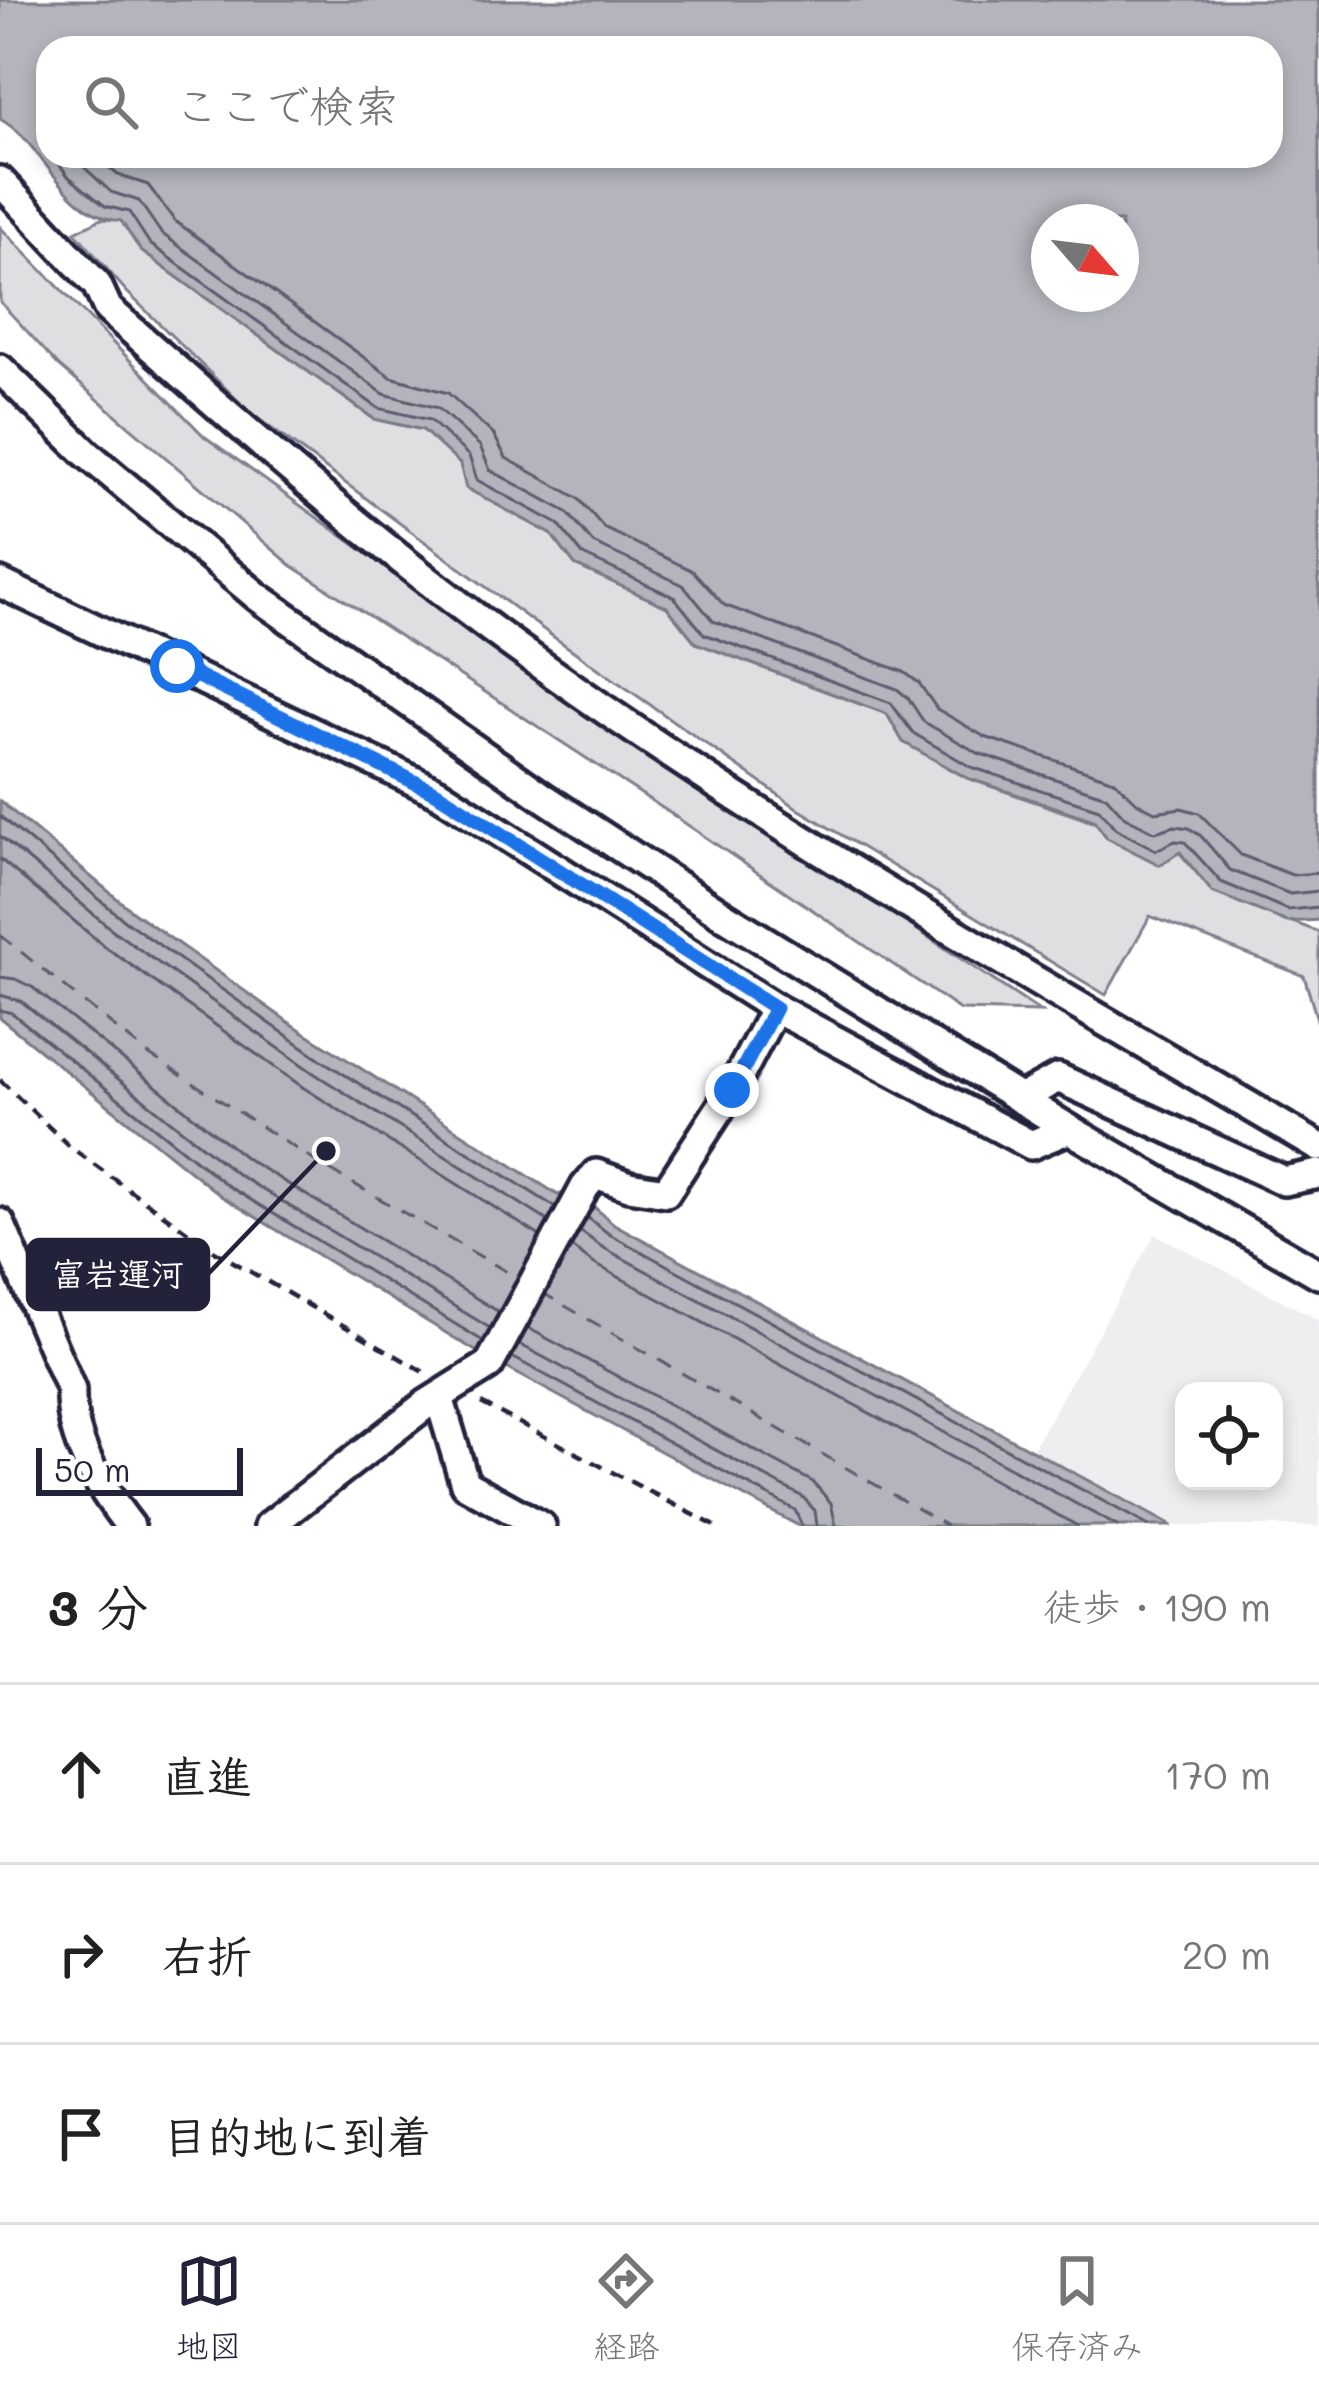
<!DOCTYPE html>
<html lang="ja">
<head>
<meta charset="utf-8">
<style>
	:root { --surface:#fff; --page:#f6f6f6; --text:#222; --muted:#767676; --line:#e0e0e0; --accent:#22223b }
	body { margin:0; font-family:Mali,"Klee One",sans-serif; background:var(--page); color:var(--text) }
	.controls { position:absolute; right:36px; bottom:36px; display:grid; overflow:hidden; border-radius:24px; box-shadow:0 6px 18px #0003 }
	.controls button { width:108px; height:108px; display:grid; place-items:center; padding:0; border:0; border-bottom:3px solid var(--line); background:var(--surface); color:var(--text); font:60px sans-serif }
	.compass { position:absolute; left:1031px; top:204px; width:108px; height:108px; border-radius:50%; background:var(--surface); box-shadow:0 6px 18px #0003; rotate:118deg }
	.scale { position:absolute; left:36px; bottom:30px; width:207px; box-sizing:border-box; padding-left:12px; border:6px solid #22223b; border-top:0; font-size:33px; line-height:42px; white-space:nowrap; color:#22223b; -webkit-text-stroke:9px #fff; paint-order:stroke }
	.stop { position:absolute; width:36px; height:36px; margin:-27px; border:9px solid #1a73e8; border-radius:50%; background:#fff }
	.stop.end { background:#1a73e8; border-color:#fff; box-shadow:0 3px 12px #0008 }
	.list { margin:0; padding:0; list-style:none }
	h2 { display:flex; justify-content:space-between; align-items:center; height:156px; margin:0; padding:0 48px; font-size:51px }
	h2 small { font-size:39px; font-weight:400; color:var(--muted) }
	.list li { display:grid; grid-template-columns:78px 1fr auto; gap:36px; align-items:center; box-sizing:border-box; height:180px; padding:0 48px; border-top:3px solid var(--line) }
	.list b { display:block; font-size:45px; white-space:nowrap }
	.list em { font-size:39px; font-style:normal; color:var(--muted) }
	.icon { flex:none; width:66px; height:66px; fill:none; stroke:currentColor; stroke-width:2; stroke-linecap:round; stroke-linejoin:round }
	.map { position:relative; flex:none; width:1319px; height:1526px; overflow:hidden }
	.search { position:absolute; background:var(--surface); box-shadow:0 6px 18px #0003; left:36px; right:36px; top:36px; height:132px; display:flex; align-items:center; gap:30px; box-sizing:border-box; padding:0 42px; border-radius:36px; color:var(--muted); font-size:45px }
	.sheet { height:696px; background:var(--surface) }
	nav { display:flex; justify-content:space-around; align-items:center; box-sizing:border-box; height:168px; border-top:3px solid var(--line); background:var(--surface); font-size:33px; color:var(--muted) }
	nav a { display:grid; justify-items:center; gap:6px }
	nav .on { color:var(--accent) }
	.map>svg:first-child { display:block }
	.built { fill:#eeeef1; fill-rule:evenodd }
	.green { fill:#dfdfe2; stroke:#80808e; stroke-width:3 }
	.water { fill:#b4b4bc; stroke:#7a7a88; stroke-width:3; fill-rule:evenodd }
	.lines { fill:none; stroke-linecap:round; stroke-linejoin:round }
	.shore { stroke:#5c5c6f; stroke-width:3 }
	.ferry { stroke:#5c5c6f; stroke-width:3; stroke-dasharray:15 12; stroke-linecap:butt }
	.minor-casing { stroke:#22223b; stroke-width:36 }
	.path { stroke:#22223b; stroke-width:4.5; stroke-dasharray:12 9; stroke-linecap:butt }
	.minor { stroke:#fff; stroke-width:27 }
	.route { stroke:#1a73e8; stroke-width:15 }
	.leader { fill:none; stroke:#22223b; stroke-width:4.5 }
	.callout-dot { fill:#22223b; stroke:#fff; stroke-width:4.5 }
	.callout { fill:#22223b; stroke:#22223b; stroke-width:4.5 }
	.callout-label { font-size:33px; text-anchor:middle; font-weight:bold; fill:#fff }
</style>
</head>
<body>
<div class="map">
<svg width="1319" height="1526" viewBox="0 0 1319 1526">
	<rect width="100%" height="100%" fill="#fff"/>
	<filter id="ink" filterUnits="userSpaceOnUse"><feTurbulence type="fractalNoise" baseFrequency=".00833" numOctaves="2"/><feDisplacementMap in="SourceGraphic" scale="24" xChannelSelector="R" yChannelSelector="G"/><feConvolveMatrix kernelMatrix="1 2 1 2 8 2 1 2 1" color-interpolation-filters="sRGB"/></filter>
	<g filter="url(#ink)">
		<path class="built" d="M1155 1234 1319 1320V1526H1172L1032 1450ZM1184 1391H1274V1481H1184Z"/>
		<g class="green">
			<polygon points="101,219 121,220 141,251 374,419 423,430 460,464 466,488 551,534 575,565 667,607 696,643 887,714 903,742 967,778 1179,852 1213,892 1319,932 1319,1026 1304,976 1150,916 1106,995 800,810 555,638 252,414 126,291 75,232"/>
			<polygon points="0,227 204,436 556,690 1041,1012 960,1010 667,811 291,565 59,366 0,302"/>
		</g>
		<g class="water">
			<path d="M0 0H1319V920L1287 922 1212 892 1180 852 1160 865 1107 838 1094 820 967 778 903 742 887 714 696 643 667 607 575 565 551 534 466 488 460 464 423 430 374 419 141 251 121 221C62 215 46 145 0 119ZM48 48H1271V156H48ZM1049 222H1121V294H1049Z"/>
			<polygon points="0,801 132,911 287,1021 558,1195 574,1190 614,1224 1172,1526 799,1526 479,1353 221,1196 0,1018"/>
		</g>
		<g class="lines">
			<g class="shore">
				<polyline points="53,156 69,177 105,206 129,212 150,244 378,408 430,420 469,456 477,480 558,524 583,555 674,597 704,634 891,703 913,733 971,767 1099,809 1116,829 1156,850 1175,841 1185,842 1221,882 1288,910 1319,907"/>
				<polyline points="72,156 111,192 139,201 161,233 384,394 438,408 480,446 490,470 567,512 593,543 683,585 713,621 897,689 908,698 924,722 978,753 1106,796 1125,817 1155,832 1175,826 1189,828 1201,836 1230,870 1290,894 1319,891"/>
				<polyline points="95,156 118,175 148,185 175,221 391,377 448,393 494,435 506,458 578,498 604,528 693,571 724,605 904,672 919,683 937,709 985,737 1114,780 1138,803 1155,812 1181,808 1199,813 1241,855 1292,875 1319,873"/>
				<polyline points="0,816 124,920 323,1061 555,1207"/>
				<polyline points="0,836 115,932 315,1074 548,1221"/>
				<polyline points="0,859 104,946 304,1088 540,1236"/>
				<polyline points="0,977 15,979 32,987 247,1159 499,1312"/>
				<polyline points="0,995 21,1001 237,1174 490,1328"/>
				<polyline points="0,1010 12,1013 228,1186 483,1341"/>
				<polyline points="587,1217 609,1234 1149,1526"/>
				<polyline points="580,1231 602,1247 1117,1526"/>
				<polyline points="571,1247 593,1263 1078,1526"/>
				<polyline points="528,1328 813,1482 831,1503 836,1526"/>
				<polyline points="519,1344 803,1497 815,1511 817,1526"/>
				<polyline points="512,1357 795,1510 802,1526"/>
			</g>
			<g class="ferry">
				<polyline points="0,935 148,1054 321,1165 523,1281"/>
				<polyline points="541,1292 947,1526"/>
			</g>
			<defs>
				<g id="minor">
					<path d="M0 181 97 285 108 309C239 425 370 541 512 644 769 831 1046 986 1319 1147"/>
					<polyline points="0,369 86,453 258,597 543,797 723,915 1069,1129 1319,1274"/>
					<polyline points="0,583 437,792 775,1008"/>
					<polyline points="1020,1099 1058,1078 1284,1181 1319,1174"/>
					<path d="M0 1223 71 1390C69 1440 100 1488 130 1526"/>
					<polyline points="439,1397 465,1484 541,1526"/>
					<polyline points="269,1526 425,1405 489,1365 585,1187 596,1174 629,1186 666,1192 732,1090 775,1008 1031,1145 1069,1129"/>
				</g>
			</defs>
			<use href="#minor" class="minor-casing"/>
			<g class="path">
				<polyline points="0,1080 70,1147 213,1250 424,1372"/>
				<polyline points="481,1403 715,1526"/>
			</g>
			<use href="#minor" class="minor"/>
		</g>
	</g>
	<g class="lines" filter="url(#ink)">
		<polyline class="route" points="177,666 437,793 775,1008 732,1090"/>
	</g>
	<path class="leader" d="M326 1151L208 1274"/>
	<circle class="callout-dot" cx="326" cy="1151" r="12"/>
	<rect class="callout" x="28" y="1240" width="180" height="69" rx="12"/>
	<g class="callout-label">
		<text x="118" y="1286">富岩運河</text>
	</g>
</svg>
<div class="controls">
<button><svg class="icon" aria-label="locate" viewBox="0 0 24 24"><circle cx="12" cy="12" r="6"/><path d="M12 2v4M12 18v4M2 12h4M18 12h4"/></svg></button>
</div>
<svg class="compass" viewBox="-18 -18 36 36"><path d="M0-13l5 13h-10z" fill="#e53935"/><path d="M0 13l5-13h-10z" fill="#767676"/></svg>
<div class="scale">50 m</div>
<div class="stop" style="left:177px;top:666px"></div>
<div class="stop end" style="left:732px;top:1090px"></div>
<div class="search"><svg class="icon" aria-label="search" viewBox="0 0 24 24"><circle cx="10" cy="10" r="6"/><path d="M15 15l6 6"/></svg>ここで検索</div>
</div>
<section class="sheet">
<h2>3 分<small>徒歩 · 190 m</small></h2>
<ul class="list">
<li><svg class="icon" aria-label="ahead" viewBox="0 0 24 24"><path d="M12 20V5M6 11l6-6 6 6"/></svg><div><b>直進</b></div><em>170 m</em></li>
<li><svg class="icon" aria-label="right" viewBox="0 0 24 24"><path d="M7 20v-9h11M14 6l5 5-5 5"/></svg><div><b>右折</b></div><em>20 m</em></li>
<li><svg class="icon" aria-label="arrive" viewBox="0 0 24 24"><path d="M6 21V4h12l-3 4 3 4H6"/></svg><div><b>目的地に到着</b></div></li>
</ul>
</section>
<nav>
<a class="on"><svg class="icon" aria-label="map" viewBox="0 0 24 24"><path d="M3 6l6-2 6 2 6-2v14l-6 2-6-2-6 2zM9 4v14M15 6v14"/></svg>地図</a>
<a><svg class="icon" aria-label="directions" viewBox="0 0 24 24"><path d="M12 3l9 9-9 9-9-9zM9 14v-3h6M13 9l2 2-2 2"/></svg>経路</a>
<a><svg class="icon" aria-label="saved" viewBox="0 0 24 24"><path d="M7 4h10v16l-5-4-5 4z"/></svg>保存済み</a>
</nav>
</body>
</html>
